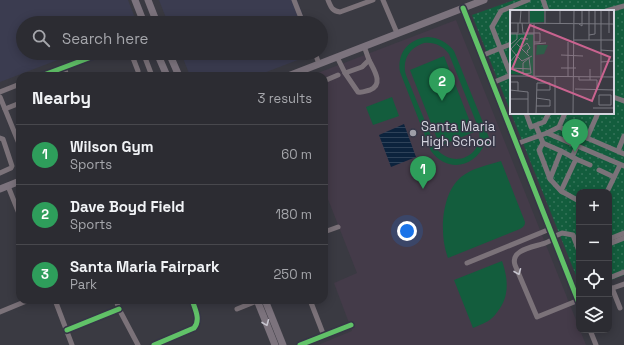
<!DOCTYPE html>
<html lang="en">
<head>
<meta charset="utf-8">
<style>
	:root { --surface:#2c2c32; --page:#34343a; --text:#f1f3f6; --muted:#a6a7ac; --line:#48484d; --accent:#8abfa5 }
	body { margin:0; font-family:"Space Grotesk",sans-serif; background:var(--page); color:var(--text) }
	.controls { position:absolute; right:12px; bottom:12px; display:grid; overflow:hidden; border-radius:8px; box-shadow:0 2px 10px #0003 }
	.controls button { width:36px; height:36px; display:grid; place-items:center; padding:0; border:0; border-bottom:1px solid var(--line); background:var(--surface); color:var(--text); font:20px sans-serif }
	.you { position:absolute; left:407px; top:231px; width:14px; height:14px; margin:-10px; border:3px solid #fff; border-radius:50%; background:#1a73e8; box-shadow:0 0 0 6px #1a73e833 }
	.badge { display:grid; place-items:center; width:26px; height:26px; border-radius:50%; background:var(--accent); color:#fff; font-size:13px; font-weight:700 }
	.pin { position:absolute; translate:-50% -33px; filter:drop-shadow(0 1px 2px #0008) }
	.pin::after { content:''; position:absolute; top:21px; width:14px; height:12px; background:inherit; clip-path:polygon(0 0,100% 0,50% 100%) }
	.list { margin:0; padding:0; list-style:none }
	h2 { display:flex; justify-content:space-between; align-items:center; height:52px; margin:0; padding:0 16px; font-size:17px }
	h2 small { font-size:13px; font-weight:400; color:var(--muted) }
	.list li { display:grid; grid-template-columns:26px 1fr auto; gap:12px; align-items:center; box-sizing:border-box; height:60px; padding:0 16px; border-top:1px solid var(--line) }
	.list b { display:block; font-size:15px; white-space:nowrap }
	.list p { margin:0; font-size:13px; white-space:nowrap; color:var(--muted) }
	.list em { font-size:13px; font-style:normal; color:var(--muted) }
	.icon { flex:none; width:22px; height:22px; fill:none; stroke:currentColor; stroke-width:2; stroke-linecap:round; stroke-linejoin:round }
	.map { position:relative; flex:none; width:624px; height:345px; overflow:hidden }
	.search { position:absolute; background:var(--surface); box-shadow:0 2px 10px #0003; left:16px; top:16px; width:312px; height:44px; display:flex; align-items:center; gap:10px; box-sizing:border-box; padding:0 14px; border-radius:22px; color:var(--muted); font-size:15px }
	.panel { position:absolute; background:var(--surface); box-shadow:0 2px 10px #0003; left:16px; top:72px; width:312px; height:232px; border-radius:12px }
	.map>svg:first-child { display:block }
	.built { fill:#3b3c50 }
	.education { fill:#443b49 }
	.grass { fill:#135d3d; fill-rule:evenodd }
	.park { fill:url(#park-dots) }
	.water { fill:url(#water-rules) }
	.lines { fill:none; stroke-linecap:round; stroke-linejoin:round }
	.minor { stroke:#7b7279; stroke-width:5 }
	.major { stroke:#7c737d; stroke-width:7 }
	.cycleway-casing { stroke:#363646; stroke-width:8 }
	.cycleway { stroke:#61c268; stroke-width:5 }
	.oneway { stroke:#c7c5cf }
	.poi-dot { fill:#9e9ea7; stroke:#363646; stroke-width:1.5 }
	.labels { text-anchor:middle; stroke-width:3; stroke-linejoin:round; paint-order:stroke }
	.poi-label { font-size:13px; fill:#d4d4de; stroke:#363646; text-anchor:start }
	.inset-road { fill:none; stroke:#787880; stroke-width:1 }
	.view { fill:#c9638f; fill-opacity:0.15; stroke:#c9638f; stroke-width:2 }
	.inset-edge { fill:none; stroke:#d4d4de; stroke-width:2 }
</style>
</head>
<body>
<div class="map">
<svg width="624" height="345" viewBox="0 0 624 345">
	<defs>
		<pattern id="park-dots" width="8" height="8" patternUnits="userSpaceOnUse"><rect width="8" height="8" fill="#135d3d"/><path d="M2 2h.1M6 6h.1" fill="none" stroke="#347359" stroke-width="1.8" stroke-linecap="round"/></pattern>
		<pattern id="water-rules" width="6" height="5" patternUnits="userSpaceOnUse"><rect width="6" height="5" fill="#0c233d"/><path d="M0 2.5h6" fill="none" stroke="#2e4259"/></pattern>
	</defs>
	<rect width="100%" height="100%" fill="#3a3a42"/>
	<g class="built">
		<polygon points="0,0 128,0 137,23 23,23 23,53 76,53 0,82"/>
		<polygon points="159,0 297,0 306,23 168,23"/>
		<polygon points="181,53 316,53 256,76 190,76"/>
	</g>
	<polygon class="education" points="456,20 586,345 318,345 352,331 334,283 357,273 324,189 324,76 310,76"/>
	<g class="grass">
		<path d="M428 37C439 38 447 42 454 51L492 145 487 148 485 143C475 168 447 173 431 151L400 72C397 53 408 39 428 37ZM424 43C434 42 442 45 449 54L478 127C487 155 453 171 436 148L406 75C402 60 409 48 424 43Z"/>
		<polygon points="444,56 474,132 440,146 410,70"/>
		<polygon points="392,97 399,116 373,125 366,107"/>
		<path d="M501 161 525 222C525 226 523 227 520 229L448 258C439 235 441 194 461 177 472 168 488 165 501 161Z"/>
		<path d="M502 261C508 278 510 296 498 311 496 313 495 316 492 318 487 323 479 325 473 328L454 280Z"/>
	</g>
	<polygon class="park" points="514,0 624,0 624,275 609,281 609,192 579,192 579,283 511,113 613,113 613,11 511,11 511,113 472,15"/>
	<polygon class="water" points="404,124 416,157 391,167 379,135"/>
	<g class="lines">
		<g class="minor">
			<polyline points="294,0 303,23"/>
			<path d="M328 0C331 7 332 11 340 12L373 0"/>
			<polyline points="383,0 397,33"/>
			<polyline points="543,0 547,11"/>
			<polyline points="463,8 579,303"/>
			<polyline points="606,11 624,6"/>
			<polyline points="132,53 134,57 140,55 144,55 152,76"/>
			<polyline points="315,53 319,64"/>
			<polyline points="481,56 511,44"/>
			<polyline points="134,57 133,58 138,71"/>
			<polyline points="337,57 345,73 362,67 369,60 364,46"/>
			<polyline points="64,67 67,76"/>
			<path d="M345 73 358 92C363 93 365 91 370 90 384 84 374 70 369 60"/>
			<polyline points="41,76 102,53"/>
			<polyline points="511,76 492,27 501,11 528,0"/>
			<polyline points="324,81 338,75"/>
			<polyline points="492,83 511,75"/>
			<polyline points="0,92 20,84"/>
			<polyline points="0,97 20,146"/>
			<polyline points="613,97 624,101"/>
			<polyline points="5,109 20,103"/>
			<polyline points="526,113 531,127 544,122 549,113"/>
			<polyline points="536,126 543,143 561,151 550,179 561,191"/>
			<polyline points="559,127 587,138 598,113"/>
			<polyline points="547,133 624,166"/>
			<polyline points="0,138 3,139 12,166 11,168 0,173"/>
			<polyline points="587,138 624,154"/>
			<polyline points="543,143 539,150 550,179"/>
			<polyline points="516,144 547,133 559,127 565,113"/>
			<polyline points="561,151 576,159 561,191 579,201"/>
			<polyline points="618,151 624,136"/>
			<polyline points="572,157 577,146"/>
			<polyline points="576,159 590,165"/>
			<polyline points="599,170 614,177"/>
			<polyline points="8,186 20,216"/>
			<polyline points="607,192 620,165"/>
			<polyline points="324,232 338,227"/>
			<polyline points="553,237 562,233 573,235 579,251"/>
			<path d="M554 239C550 241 546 243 542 244 533 247 510 250 515 265L537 317 579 300"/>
			<polyline points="609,239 624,233"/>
			<polyline points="609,244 624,238"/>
			<polyline points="467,263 550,229"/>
			<polyline points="609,278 624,272"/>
			<polyline points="612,288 620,308"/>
			<polyline points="610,289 624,284"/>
			<polyline points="55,300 72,345"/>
			<polyline points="116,300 119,309 138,345"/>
			<polyline points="310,300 324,336"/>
			<polyline points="237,309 257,301"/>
			<polyline points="0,312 29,300"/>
			<polyline points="67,330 119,309"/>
			<polyline points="590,330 596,345"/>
			<path d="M154 345 194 328C201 320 195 309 192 300"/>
			<polyline points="300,345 351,325"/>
		</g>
		<g class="major">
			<polyline points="135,0 144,23"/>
			<polyline points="148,0 157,23"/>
			<polyline points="157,53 167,76"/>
			<polyline points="169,53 179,76"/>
			<polyline points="288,76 484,0"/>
			<polyline points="0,189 20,181"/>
			<polyline points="257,300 275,345"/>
			<polyline points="265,300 283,345"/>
		</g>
		<defs>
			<g id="cycleway">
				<polyline points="463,8 579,303"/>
				<polyline points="41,76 102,53"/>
				<polyline points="67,330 119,309"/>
				<path d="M154 345 194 328C201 320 195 309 192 300"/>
				<polyline points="300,345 351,325"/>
			</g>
		</defs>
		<use href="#cycleway" class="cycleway-casing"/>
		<use href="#cycleway" class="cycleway"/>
	</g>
	<defs><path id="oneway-chevron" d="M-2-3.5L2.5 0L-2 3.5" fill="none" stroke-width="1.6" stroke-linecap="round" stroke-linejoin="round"/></defs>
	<g class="oneway">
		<use href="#oneway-chevron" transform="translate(518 272) rotate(68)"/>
		<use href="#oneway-chevron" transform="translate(266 323) rotate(68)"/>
	</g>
	<circle class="poi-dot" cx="413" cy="133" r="4"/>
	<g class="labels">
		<g class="poi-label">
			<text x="421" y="131">Santa Maria<tspan x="421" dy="15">High School</tspan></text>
		</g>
	</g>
	<g transform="translate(510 10)">
		<rect width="104" height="104" fill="#3a3a42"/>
		<path d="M27 35H38L34 44 26 45Z" fill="#135d3d"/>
		<path d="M20 0H34V12L20 13ZM0 24H23V65L0 64Z" fill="#135d3d"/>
		<path class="inset-road" d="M1 0 0 23H8V13M79 0V30M91 0V67M0 13 104 14M10 13 11 0M12 13 13 23H30V32H24M19 13V0M35 14V0M50 14V0M69 14 72 16V0M99 23V0M1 24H24M79 25 85 24V0M11 29H18L11 28 1 39 6 45 11 40M64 30H104M7 34 19 46M24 34 36 33M0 35 7 29V24M11 38 17 33 20 38 17 41 18 43M91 40 104 41M51 45 73 46M19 48 21 63 13 64V53ZM0 52 6 45 12 51 22 46M91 52 104 51M0 58 21 59M51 58H66M80 59V70H87V80M0 66 104 67M24 66V14M58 67V32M69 67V70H80M0 72H8V81M65 79 104 80M0 80 18 82V104M96 85H101V95H89V85H96M26 88 40 90V96H26M0 89H18M83 98H104V104M26 104 27 73H40V80H27M45 104V67M63 104 64 0"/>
		<path class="view" d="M20 15 100 47 82 91 2 59Z"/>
		<rect width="104" height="104" class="inset-edge"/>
	</g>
</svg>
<div class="controls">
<button>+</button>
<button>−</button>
<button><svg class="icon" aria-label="locate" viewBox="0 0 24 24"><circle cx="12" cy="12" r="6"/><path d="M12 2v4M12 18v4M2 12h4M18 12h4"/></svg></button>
<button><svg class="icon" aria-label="layers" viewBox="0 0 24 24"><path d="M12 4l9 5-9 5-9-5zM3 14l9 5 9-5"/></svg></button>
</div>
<div class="you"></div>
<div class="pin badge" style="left:423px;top:189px;background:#2e9e5b">1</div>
<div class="pin badge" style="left:442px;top:101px;background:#2e9e5b">2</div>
<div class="pin badge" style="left:575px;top:152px;background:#2e9e5b">3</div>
<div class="search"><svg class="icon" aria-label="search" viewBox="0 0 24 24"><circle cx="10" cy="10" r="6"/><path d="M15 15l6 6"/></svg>Search here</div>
<section class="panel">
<h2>Nearby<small>3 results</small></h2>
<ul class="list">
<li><span class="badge" style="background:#2e9e5b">1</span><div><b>Wilson Gym</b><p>Sports</p></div><em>60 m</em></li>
<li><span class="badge" style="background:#2e9e5b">2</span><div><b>Dave Boyd Field</b><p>Sports</p></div><em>180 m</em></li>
<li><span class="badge" style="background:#2e9e5b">3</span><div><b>Santa Maria Fairpark</b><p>Park</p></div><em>250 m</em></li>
</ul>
</section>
</div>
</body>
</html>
